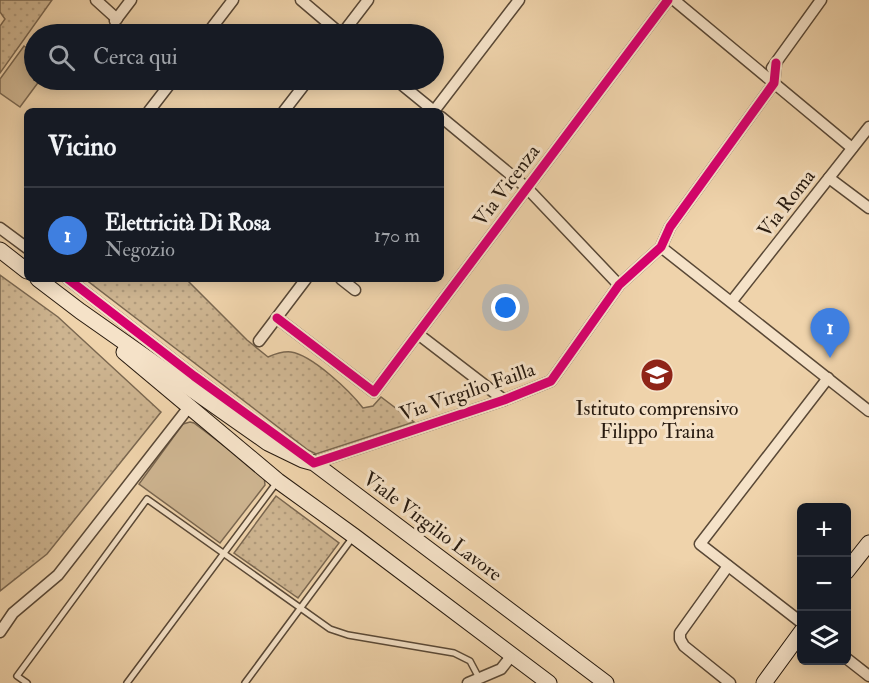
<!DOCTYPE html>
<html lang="it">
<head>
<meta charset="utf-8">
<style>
	:root { --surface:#171b24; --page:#20242c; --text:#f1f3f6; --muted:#9ea1a6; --line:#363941; --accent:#db2777 }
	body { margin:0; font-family:"IM FELL Double Pica",serif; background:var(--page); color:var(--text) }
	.controls { position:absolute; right:18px; bottom:18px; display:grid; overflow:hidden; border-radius:9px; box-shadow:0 3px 15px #0003 }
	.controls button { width:54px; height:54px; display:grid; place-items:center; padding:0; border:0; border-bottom:2px solid var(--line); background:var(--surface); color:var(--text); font:30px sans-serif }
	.you { position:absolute; left:506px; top:308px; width:21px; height:21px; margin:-15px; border:4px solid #fff; border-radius:50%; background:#1a73e8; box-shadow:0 0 0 9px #1a73e833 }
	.badge { display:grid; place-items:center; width:39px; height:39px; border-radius:50%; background:var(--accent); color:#fff; font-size:20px; font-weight:700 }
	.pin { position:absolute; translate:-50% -50px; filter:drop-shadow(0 2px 3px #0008) }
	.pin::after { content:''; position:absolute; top:32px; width:21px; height:18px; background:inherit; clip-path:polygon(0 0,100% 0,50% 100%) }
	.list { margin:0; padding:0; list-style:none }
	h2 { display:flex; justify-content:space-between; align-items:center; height:78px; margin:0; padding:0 24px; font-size:26px }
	h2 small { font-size:20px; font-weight:400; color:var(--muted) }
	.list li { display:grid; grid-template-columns:39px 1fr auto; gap:18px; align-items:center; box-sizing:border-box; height:96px; padding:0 24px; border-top:2px solid var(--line) }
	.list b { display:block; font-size:22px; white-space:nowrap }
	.list p { margin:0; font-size:20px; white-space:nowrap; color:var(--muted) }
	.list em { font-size:20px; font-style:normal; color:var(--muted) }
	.icon { flex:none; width:33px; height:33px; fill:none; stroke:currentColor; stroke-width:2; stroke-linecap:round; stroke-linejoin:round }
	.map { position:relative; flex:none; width:869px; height:683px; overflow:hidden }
	.search { position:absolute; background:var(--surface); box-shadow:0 3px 15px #0003; left:24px; top:24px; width:420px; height:66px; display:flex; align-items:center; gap:15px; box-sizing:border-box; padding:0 21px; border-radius:33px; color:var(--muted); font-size:22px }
	.panel { position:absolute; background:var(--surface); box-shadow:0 3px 15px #0003; left:24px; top:108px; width:420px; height:174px; border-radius:9px }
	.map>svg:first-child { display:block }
	.grass { fill:url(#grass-dots); stroke:#7a6750; stroke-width:1.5 }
	.green { fill:#cdb490; stroke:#7a6750; stroke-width:1.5 }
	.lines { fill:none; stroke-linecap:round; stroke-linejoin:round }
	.lane-casing { stroke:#594836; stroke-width:8 }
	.street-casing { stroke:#594836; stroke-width:13 }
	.secondary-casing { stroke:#271a0f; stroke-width:17 }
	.lane { stroke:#f5e2c8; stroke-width:5 }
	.street { stroke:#f5e2c8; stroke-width:10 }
	.secondary { stroke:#f5e2c8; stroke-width:15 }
	.cycleway-casing { stroke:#f5e2c8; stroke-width:13 }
	.cycleway { stroke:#d6006c; stroke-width:9 }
	.labels { text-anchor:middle; stroke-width:6; stroke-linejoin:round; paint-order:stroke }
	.street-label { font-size:20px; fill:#271a0f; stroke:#f5e2c8 }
	.poi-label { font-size:20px; fill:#271a0f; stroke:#f5e2c8 }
</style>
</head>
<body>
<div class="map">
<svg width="869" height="683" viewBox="0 0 869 683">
	<defs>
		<pattern id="grass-dots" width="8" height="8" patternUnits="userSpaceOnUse" patternTransform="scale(1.5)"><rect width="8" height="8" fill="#cdb490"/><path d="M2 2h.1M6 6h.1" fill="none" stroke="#b09a7b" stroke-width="1.8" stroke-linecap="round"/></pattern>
	</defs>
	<rect width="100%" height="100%" fill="#efd3ab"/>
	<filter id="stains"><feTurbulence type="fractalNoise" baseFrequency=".00333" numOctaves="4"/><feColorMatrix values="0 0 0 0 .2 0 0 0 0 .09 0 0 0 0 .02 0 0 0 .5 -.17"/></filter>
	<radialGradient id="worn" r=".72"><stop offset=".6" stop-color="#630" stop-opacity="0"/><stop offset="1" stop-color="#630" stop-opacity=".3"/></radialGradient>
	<g class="grass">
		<polygon points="0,0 52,0 0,73 0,26 5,19 0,12"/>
		<polygon points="0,275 58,317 161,412 47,554 0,591"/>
		<path d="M85 279H186L247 340 268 357C275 354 283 351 291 352 312 355 350 391 363 408L373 406 381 397 414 422 316 454 308 450Z"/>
		<polygon points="276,496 339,543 298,598 234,553"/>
	</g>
	<g class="green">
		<polygon points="24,46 34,53 34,80 40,80 20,107 0,93 0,79"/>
		<polygon points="190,422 194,423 264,476 265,485 220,543 139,484 183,424"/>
	</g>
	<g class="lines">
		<defs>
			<g id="lane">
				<polyline points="27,683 17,676 147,499 330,629 348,635 454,653 470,661 479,678"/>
				<polyline points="127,683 277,482"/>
				<polyline points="245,683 353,537"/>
			</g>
			<g id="street">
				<polyline points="96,0 117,19"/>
				<polyline points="301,0 341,34"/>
				<polyline points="674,0 852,148"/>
				<polyline points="115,21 131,0"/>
				<polyline points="207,34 233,0"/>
				<polyline points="342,34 368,0"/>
				<polyline points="772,68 821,0"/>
				<polyline points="396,80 434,111"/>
				<polyline points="149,111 173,80"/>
				<polyline points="284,111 308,80"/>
				<polyline points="434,111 519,0"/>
				<polyline points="441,117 527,188 619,285"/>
				<polyline points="829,178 869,208"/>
				<polyline points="0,228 27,248"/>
				<polyline points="661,247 869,411"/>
				<polyline points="68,279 194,376 298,452"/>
				<polyline points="341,279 355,290"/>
				<polyline points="732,301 869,127"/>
				<polyline points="277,318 374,392 668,0"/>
				<polyline points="418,334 504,400"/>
				<polyline points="259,341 306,279"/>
				<polyline points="311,461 314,463 504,400 551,381 619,285 661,247 670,227 774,83 776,63"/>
				<polyline points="728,566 680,633 680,639 684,646 730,683"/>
				<polyline points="802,623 700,544 828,378"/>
				<polyline points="0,632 13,613 58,575 189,407"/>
				<polyline points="846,658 869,676"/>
				<polyline points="468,683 501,669 512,655"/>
			</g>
			<g id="secondary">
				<polyline points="0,250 27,271"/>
				<polyline points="38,279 80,311 268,443 303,460 314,463 606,683"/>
				<polyline points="124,352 278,481 354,536 549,683"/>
				<polyline points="846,572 869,543"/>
				<polyline points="764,683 802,631"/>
			</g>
		</defs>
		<use href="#lane" class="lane-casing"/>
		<use href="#street" class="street-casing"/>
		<use href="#secondary" class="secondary-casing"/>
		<use href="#lane" class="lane"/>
		<use href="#street" class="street"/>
		<use href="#secondary" class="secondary"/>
		<defs>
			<g id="cycleway">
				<polyline points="68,279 194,376 314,463 504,400 551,381 619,285 661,247 670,227 774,83 776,63"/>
				<polyline points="277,318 374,392 668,0"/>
			</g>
		</defs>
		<use href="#cycleway" class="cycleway-casing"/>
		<use href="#cycleway" class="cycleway"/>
	</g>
	<defs>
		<symbol id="school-disc" viewBox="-11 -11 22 22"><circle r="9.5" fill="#8f2418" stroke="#f5e2c8"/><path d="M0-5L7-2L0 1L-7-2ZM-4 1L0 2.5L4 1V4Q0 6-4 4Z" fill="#fff"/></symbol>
	</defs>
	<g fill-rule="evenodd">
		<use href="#school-disc" x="638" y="356" width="38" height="38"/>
	</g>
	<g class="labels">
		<g class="street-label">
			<text transform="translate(506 185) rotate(-53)" y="7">Via Vicenza</text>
			<text transform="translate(786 203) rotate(-52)" y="7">Via Roma</text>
			<text transform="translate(467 391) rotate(-19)" y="7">Via Virgilio Failla</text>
			<text transform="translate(433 526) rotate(37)" y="7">Viale Virgilio Lavore</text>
		</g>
		<g class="poi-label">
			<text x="657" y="415">Istituto comprensivo<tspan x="657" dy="23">Filippo Traina</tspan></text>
		</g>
	</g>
	<rect width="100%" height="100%" filter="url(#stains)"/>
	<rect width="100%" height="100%" fill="url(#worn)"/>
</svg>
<div class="controls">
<button>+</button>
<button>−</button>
<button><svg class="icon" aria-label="layers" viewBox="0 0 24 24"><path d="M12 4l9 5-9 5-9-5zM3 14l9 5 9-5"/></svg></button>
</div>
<div class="you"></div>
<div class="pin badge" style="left:830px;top:358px;background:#3f7fe0">1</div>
<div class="search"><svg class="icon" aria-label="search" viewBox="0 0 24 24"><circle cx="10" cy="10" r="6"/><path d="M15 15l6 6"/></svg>Cerca qui</div>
<section class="panel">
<h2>Vicino<small></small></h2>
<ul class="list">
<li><span class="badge" style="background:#3f7fe0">1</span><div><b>Elettricità Di Rosa</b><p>Negozio</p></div><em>170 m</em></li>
</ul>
</section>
</div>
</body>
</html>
